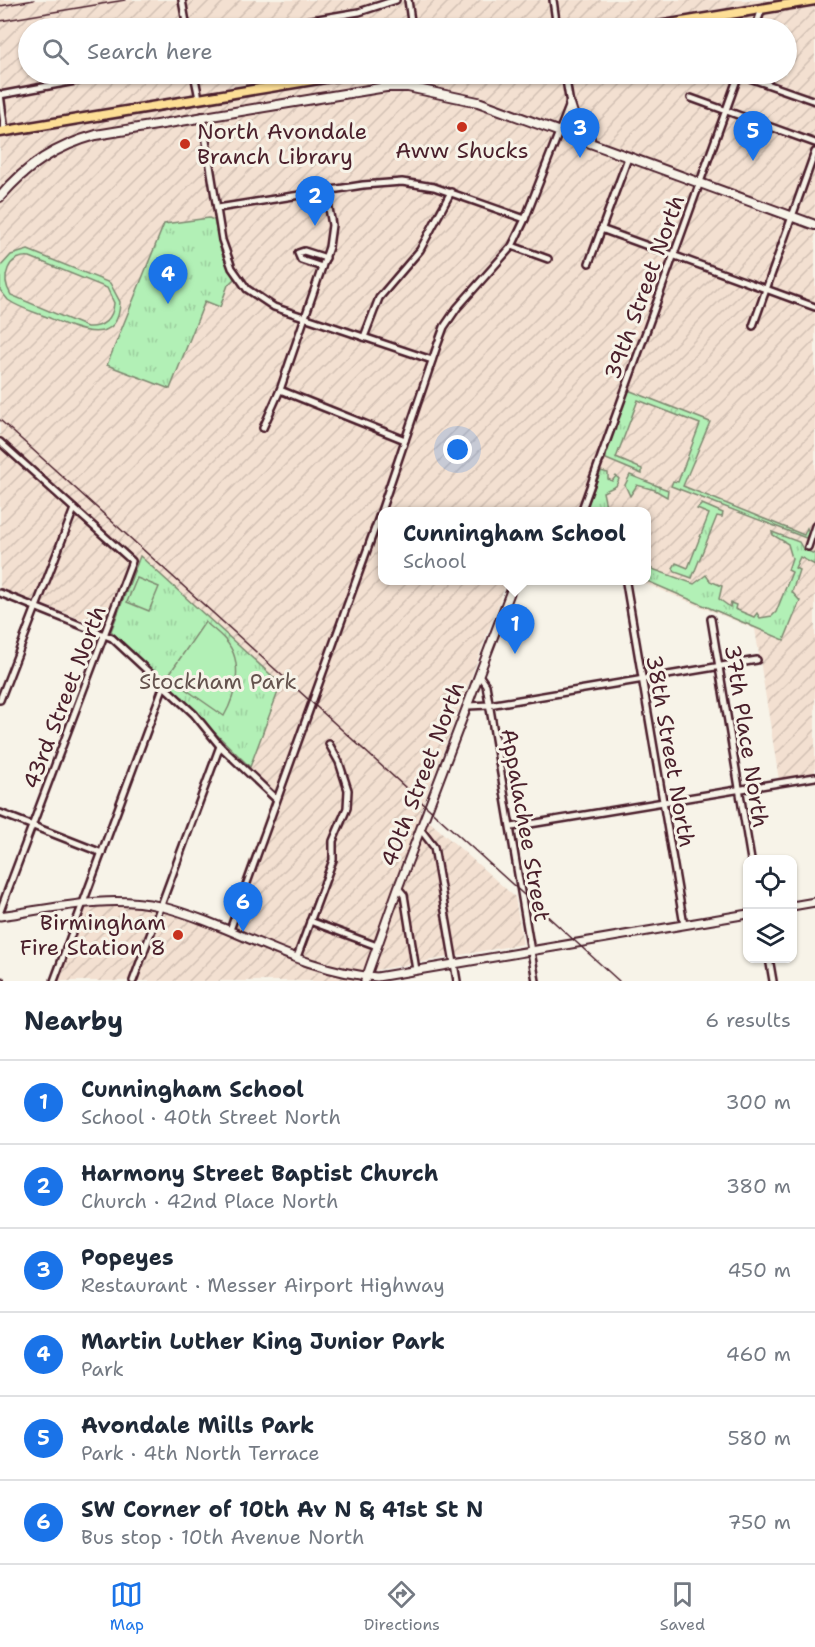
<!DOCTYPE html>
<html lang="en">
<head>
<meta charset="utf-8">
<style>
	:root { --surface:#fff; --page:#f6f6f7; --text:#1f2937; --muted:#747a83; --line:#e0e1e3; --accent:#1a73e8 }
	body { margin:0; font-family:"Shantell Sans",sans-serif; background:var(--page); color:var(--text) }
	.controls { position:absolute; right:18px; bottom:18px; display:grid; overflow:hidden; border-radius:12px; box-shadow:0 2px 4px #0004 }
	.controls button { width:54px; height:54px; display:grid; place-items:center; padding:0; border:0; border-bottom:2px solid var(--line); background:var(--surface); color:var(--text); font:30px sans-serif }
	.you { position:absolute; left:458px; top:450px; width:21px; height:21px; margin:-15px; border:4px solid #fff; border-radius:50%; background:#1a73e8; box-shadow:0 0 0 9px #1a73e833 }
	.badge { display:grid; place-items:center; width:39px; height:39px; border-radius:50%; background:var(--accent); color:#fff; font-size:20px; font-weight:700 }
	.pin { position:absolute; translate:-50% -50px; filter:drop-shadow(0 2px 3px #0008) }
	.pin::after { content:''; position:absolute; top:32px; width:21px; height:18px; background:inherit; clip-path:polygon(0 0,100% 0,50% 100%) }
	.popup { position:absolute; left:378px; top:507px; width:273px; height:78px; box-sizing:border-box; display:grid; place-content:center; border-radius:12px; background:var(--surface); filter:drop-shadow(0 2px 4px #0005); font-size:20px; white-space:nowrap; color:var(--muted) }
	.popup b { font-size:22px; color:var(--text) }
	.popup::after { content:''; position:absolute; left:50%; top:100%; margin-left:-12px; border:12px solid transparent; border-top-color:var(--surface) }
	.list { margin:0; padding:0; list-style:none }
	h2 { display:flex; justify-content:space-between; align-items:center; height:78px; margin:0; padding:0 24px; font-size:26px }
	h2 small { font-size:20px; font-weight:400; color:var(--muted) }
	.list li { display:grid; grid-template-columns:39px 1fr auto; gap:18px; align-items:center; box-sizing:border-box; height:84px; padding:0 24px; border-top:2px solid var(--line) }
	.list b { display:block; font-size:22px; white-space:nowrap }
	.list p { margin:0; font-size:20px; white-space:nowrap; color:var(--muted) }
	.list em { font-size:20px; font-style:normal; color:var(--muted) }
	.icon { flex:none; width:33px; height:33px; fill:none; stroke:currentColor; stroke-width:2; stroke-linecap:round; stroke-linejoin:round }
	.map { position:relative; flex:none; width:815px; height:981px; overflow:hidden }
	.search { position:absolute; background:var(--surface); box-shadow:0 2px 4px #0004; left:18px; right:18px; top:18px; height:66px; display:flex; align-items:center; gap:15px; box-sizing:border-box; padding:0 21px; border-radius:33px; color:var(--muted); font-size:22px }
	.sheet { height:582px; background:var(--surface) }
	nav { display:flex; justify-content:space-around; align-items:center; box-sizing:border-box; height:84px; border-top:2px solid var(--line); background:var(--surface); font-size:16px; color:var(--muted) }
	nav a { display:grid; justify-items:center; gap:3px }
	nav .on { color:var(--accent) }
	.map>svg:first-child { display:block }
	.industrial { fill:url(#industrial-furrows); fill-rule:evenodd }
	.grass { fill:url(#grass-tufts); stroke:#7e8870; stroke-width:1.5 }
	.pitch { fill:#b2f0b6; stroke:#7e8870; stroke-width:1.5; fill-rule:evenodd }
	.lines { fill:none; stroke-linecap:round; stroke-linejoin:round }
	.minor-casing { stroke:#4a1f2b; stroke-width:10 }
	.tertiary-casing { stroke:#4a1f2b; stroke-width:11 }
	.secondary-casing { stroke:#4a1f2b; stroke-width:12 }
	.primary-casing { stroke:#4a1f2b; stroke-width:13 }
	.minor { stroke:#f7f3e8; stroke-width:5 }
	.tertiary { stroke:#f7f3e8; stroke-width:7 }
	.secondary { stroke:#f7f3e8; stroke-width:8 }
	.primary { stroke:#fdde96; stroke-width:8 }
	.rail { stroke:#4a1f2b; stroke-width:1.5 }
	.poi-dot { fill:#c8321e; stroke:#f7f3e8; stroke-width:2 }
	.labels { text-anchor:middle; stroke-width:6; stroke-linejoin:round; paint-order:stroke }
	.poi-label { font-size:22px; fill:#4a1f2b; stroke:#f7f3e8; text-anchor:start }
	.street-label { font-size:22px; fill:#4a1f2b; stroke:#f7f3e8 }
	.park-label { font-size:22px; fill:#64534e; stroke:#f7f3e8 }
</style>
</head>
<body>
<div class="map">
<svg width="815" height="981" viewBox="0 0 815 981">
	<defs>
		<pattern id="industrial-furrows" width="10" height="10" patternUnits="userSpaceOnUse" patternTransform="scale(1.5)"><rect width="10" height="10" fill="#f3e0d1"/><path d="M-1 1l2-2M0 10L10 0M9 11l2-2" fill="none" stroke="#d2c0b4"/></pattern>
		<pattern id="grass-tufts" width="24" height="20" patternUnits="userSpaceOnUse" patternTransform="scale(1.5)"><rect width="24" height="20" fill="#b2f0b6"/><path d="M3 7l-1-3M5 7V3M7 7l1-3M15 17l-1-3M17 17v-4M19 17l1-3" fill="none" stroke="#9bcd9d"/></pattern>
	</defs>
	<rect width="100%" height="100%" fill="#f7f3e8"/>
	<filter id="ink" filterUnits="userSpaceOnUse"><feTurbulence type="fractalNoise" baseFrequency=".0167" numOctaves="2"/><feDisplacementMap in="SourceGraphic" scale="12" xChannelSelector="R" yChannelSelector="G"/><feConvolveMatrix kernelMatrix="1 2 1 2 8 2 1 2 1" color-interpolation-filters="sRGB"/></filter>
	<g filter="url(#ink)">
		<path class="industrial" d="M0 0H815V773L779 780 755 629 639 581 647 580V512H383V580L507 581 420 813 515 897 523 944 365 972 361 981H59L85 909 157 900 227 923 274 791 250 767 281 683 140 557 111 631 0 588ZM28 28H786V74H28Z"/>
		<g class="grass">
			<polygon points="209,218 214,220 222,254 234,279 228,285 220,307 205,301 170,389 107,365 164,224"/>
			<polygon points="628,390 710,422 683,486 804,535 807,528 809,532 806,538 671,486 673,481 678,482 700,424 638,400 616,458 642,469 642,474 606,459 606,454"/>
			<polygon points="601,471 608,473 608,479 612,481 616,476 619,479 616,486 603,492 607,511 585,511"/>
			<polygon points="630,475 668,490 667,497 655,490 637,485 630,496 625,485"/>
			<polygon points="702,504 723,513 722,517 717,516 692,578 675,572 673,568 676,563 688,568 709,514 697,509"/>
			<polygon points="772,532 799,542 803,549 815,554 815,565 800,557 795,568 799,570 792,592 800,601 784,640 647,581 647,567 694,584 706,575 710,581 722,586 719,599 730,607 731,603 736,605 735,609 754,617 757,613 760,618 772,616 776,612 792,572 788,570 792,558 788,544 773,535"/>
			<polygon points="140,556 281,684 250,767 111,631"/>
		</g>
		<g class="pitch">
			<path d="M28 250 110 283 120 302C119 351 71 327 47 317 34 312 19 308 8 300L0 290V267L11 255ZM30 257 107 288 114 303C113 319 103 328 87 327L11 295C0 277 8 255 30 257Z"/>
			<polygon points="137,578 159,587 149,611 127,602"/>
			<path d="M205 622C212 628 220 634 226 641 244 662 236 695 224 716L171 679 170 673Z"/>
		</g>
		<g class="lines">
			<defs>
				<g id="minor">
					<polyline points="182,0 187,28"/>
					<polyline points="408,0 412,28"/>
					<polyline points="553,0 557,28"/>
					<polyline points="265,28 359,12 396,0"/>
					<polyline points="755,28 762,9"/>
					<polyline points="194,74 199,98"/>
					<polyline points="738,74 815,101"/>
					<polyline points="0,94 5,131"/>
					<polyline points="0,95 113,74"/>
					<polyline points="691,98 815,143"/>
					<polyline points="202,116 222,240 232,268 247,289 274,307 432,360"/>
					<polyline points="218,208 363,185 402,182 434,187 525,219"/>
					<polyline points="601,229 815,307"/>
					<polyline points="512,246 548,259"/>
					<polyline points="589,263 628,158"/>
					<polyline points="322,267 301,260 298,253 304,251 326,258"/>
					<polyline points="753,326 815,152"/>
					<polyline points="364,337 379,298 420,250 451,192"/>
					<polyline points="280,390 405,440"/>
					<polyline points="263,428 280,390 329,247 332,225 326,192"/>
					<polyline points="0,442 132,561 0,911"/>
					<polyline points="581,512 739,74"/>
					<polyline points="808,547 815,526"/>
					<polyline points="626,583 684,925"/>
					<polyline points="0,593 112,638 194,714 220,746 276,799"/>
					<polyline points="711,619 751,860"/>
					<polyline points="479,675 486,685 536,981"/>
					<polyline points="0,700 74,509"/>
					<polyline points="468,706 489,705 757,660"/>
					<polyline points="0,813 102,853"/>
					<polyline points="512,827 815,777"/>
					<polyline points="421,830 434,847 457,981"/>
					<polyline points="398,888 404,895 416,970"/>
					<polyline points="310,921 377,946"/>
					<polyline points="230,930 379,517 437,346 444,327 457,308 512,246 525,219 570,104 565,74"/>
					<polyline points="297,957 333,860 333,841 347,808 348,790 339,762 329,744"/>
					<polyline points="769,958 773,981"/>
					<polyline points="0,981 1,981"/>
					<polyline points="54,981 164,685"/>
					<polyline points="133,981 220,746"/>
				</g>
				<g id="tertiary">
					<polyline points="792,906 815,902"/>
					<path d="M0 916C51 909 108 894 159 906 233 924 300 972 377 977L748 914"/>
					<polyline points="365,981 398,888 515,580"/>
				</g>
				<g id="secondary">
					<polyline points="570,104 578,129 590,138"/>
					<path d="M0 197C27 165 56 146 96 135L386 87H408L478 102 815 225"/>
				</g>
				<g id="primary">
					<polyline points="646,28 815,0"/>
					<polyline points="0,132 349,74"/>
				</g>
			</defs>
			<use href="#minor" class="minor-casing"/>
			<use href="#tertiary" class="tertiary-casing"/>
			<use href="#secondary" class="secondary-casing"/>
			<use href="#primary" class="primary-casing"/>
			<use href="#minor" class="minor"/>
			<use href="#tertiary" class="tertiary"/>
			<use href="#secondary" class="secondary"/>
			<use href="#primary" class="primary"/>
			<g class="rail">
				<polyline points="0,6 34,0"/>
				<polyline points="0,21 125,0"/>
				<polyline points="0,420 619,981"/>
			</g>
		</g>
	</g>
	<g class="poi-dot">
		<circle cx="462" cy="127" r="6"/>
		<circle cx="185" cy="144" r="6"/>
		<circle cx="178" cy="935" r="6"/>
	</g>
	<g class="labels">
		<g class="poi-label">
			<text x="197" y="139">North Avondale<tspan x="197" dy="25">Branch Library</tspan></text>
			<text x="462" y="158" text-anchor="middle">Aww Shucks</text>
			<text x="166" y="930" text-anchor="end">Birmingham<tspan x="166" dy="25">Fire Station 8</tspan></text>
		</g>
		<g class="street-label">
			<text transform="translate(644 287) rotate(-70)" y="8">39th Street North</text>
			<text transform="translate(64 697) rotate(-69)" y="8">43rd Street North</text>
			<text transform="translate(747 736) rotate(81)" y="8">37th Place North</text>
			<text transform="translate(671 751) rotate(80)" y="8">38th Street North</text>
			<text transform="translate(422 774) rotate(-69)" y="8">40th Street North</text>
			<text transform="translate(526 825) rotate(80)" y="8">Appalachee Street</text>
		</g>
		<g class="park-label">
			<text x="218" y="689">Stockham Park</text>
		</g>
	</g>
</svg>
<div class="controls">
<button><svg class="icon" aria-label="locate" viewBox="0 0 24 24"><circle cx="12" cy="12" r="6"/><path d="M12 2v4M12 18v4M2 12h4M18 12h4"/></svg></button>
<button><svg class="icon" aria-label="layers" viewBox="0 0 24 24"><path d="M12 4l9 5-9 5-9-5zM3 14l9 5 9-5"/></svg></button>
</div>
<div class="you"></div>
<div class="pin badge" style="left:515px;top:654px">1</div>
<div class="popup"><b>Cunningham School</b>School</div>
<div class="pin badge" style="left:315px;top:226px">2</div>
<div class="pin badge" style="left:580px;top:158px">3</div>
<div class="pin badge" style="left:168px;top:304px">4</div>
<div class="pin badge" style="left:753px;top:161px">5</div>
<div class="pin badge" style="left:243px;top:932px">6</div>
<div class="search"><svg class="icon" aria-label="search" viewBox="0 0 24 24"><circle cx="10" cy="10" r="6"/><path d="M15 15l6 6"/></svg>Search here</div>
</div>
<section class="sheet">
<h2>Nearby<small>6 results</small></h2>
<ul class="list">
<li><span class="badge">1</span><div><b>Cunningham School</b><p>School · 40th Street North</p></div><em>300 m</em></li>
<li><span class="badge">2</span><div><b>Harmony Street Baptist Church</b><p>Church · 42nd Place North</p></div><em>380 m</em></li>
<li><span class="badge">3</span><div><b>Popeyes</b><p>Restaurant · Messer Airport Highway</p></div><em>450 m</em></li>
<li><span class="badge">4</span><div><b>Martin Luther King Junior Park</b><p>Park</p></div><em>460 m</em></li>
<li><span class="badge">5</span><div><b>Avondale Mills Park</b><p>Park · 4th North Terrace</p></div><em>580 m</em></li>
<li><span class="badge">6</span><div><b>SW Corner of 10th Av N &amp; 41st St N</b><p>Bus stop · 10th Avenue North</p></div><em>750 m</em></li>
</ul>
</section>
<nav>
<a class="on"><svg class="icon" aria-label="map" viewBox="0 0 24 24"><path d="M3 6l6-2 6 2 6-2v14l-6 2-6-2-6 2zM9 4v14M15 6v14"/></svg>Map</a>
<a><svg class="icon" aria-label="directions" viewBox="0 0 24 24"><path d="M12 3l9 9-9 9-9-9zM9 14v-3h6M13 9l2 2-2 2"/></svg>Directions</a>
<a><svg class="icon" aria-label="saved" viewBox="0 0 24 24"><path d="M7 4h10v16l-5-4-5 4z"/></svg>Saved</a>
</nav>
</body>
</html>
